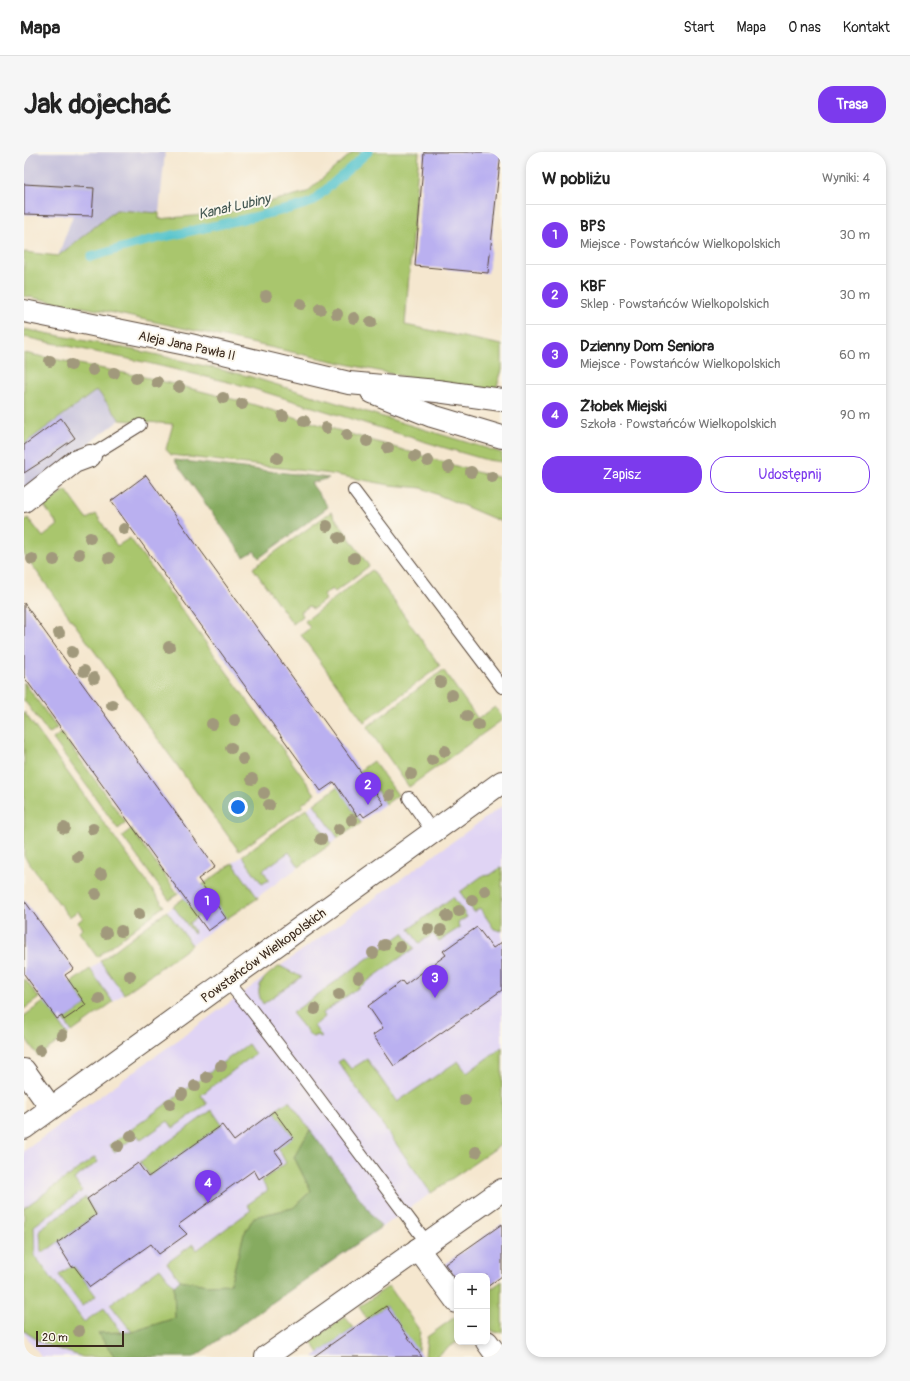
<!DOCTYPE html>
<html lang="pl">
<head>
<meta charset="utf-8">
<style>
	:root { --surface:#fff; --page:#f6f6f6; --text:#222; --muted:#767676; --line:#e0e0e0; --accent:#7c3aed }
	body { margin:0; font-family:Pangolin,sans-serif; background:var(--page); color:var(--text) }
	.controls { position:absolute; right:12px; bottom:12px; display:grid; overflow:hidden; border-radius:8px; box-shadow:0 2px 6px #0003 }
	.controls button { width:36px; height:36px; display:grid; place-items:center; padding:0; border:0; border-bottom:1px solid var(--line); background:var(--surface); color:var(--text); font:20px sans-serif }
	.scale { position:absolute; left:12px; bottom:10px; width:88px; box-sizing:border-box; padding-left:4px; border:2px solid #3b2a1e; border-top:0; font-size:11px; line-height:14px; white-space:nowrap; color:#3b2a1e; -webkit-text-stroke:3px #fbf7ec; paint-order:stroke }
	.you { position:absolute; left:214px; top:655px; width:14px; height:14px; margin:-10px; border:3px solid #fff; border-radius:50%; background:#1a73e8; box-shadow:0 0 0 6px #1a73e833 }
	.badge { display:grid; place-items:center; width:26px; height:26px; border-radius:50%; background:var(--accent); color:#fff; font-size:13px; font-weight:700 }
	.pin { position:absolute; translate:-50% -33px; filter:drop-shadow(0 1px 2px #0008) }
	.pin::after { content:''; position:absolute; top:21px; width:14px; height:12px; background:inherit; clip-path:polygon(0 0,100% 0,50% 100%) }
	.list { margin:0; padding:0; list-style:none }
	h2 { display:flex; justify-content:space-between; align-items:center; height:52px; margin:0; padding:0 16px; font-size:17px }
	h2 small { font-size:13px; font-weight:400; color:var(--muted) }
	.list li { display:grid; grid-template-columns:26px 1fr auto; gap:12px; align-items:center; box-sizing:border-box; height:60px; padding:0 16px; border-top:1px solid var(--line) }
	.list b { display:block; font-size:15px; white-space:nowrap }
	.list p { margin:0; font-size:13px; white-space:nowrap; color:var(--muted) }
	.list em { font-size:13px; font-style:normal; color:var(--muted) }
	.actions { display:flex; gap:8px; padding:12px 16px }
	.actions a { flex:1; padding:9px 0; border:1px solid var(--accent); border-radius:16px; text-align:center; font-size:14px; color:var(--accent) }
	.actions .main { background:var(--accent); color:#fff }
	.map { position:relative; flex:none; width:478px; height:1205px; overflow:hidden; border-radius:16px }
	header { display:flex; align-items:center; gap:24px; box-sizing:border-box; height:56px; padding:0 20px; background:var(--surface); border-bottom:1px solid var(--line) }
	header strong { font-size:19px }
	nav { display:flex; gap:22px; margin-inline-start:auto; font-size:14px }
	.intro { display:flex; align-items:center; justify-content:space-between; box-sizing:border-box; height:96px; padding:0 24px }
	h1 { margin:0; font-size:28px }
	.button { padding:10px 18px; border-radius:16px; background:var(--accent); color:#fff; font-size:14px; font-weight:700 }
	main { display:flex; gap:24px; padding:0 24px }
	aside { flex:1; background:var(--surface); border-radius:16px; box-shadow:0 2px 6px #0003 }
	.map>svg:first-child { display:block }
	.built { fill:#e0d4f4 }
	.industrial { fill:#c4c0db }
	.green { fill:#a9c66d; stroke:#727846 }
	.forest { fill:#86ab60; stroke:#606a3f }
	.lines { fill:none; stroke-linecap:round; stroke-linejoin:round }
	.stream { stroke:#58c5cd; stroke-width:9 }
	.building { fill:#bab0f0 }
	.service-casing { stroke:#574639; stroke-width:14 }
	.minor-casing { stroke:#574639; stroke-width:24 }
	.tertiary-casing { stroke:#574639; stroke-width:24 }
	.service { stroke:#fff; stroke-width:12 }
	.minor { stroke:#fff; stroke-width:22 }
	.tertiary { stroke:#fff; stroke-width:22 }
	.tree { fill:#a1997b }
	.labels { text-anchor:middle; stroke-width:4; stroke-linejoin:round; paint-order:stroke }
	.street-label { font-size:13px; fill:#3b2a1e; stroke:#fbf7ec }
	.water-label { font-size:14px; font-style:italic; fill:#445853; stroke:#fbf7ec }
</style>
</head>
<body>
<header>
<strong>Mapa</strong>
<nav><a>Start</a><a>Mapa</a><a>O nas</a><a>Kontakt</a></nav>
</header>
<div class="intro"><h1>Jak dojechać</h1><a class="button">Trasa</a></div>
<main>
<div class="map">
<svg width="478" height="1205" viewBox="0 0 478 1205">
	<rect width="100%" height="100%" fill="#fbf7ec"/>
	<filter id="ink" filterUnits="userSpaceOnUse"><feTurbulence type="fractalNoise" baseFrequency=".025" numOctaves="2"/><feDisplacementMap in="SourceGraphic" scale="8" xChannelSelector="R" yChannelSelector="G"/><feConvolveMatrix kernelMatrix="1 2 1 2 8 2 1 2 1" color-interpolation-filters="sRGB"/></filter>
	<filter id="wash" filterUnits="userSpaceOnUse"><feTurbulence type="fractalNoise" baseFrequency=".012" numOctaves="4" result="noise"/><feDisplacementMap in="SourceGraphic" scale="16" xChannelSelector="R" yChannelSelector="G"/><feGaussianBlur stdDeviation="0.9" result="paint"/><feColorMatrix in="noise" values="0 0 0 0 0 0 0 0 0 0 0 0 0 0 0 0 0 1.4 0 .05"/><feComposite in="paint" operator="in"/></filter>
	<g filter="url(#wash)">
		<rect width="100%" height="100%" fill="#f5e7cf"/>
		<g class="built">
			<polygon points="349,609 374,643 14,904 0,884 0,864 66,817 149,754 209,711 218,704"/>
			<polygon points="478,654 478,992 170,1205 17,1205 0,1181 0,999"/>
		</g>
		<g class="industrial">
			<polygon points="0,0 141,0 135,61 92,58 34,104 49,63 0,34"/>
			<polygon points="73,238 96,268 0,340 0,292"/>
		</g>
		<g class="green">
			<polygon points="329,0 395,0 381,173 478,193 478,218 472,237 409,231 90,161 0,144 0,100 34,104 92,58 135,61 135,67 202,61 283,40"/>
			<polygon points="0,177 125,201 224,224 478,301 478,310 463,308 418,295 221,234 124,211 0,185"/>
			<polygon points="0,201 125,226 224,251 452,320 478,326 478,370 398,336 366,333 307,322 147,303 142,297 149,272 96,268 73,238 0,292"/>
			<polygon points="42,338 63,367 72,362 93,394 106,386 291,642 278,652 279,654 215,699 0,402 0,369 4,366 19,385 34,373 20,354"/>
			<polygon points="307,360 345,414 311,440 308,437 299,443 302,447 289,457 285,454 277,460 279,464 269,472 229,416"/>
			<polygon points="348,418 416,514 340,570 277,483 286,476 281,469"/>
			<polygon points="418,519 420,519 454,567 471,555 478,565 478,568 385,635 343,575"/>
			<polygon points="0,530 33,576 25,582 0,548"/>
			<polygon points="0,560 140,754 73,805 55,780 58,777 54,770 59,766 54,759 45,765 0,704"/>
			<polygon points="37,581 102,671 94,677 29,587"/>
			<polygon points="349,609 374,643 362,652 352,637 326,654 337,671 314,686 290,652"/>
			<polygon points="283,656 307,692 275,715 265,700 239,718 245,728 238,732 218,704"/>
			<polygon points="107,677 154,742 145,748 98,684"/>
			<polygon points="209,711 234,746 202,767 191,752 165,771 171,781 170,782 149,754"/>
			<polygon points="478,715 478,779 470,777 456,756 450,760 436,740 458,724 466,723"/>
			<polygon points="429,745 443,765 434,771 435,776 415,789 409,782 395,791 385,777"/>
			<polygon points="143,759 168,793 100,842 76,809"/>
			<polygon points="379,781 390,796 299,861 301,865 290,874 298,885 296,886 293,883 289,885 287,884 268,861"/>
			<path d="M256 814 277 825 239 852C228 834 241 824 256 814Z"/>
			<polygon points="66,817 89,850 48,880 40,868 62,853 52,839 26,857 44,883 14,904 0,884 0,864"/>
			<polygon points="0,826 15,846 0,857"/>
			<polygon points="224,892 231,902 177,943 183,952 149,976 144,969 117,988 113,983 91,1000 86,993"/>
			<polygon points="478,895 478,992 407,1041 314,910 319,907 327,917 343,907 373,950 434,909 443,921"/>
			<polygon points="265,949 286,978 270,1005 287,1039 269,1056 230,1065 220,1082 206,1132 183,1133 156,1128 143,1111 169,1092 173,1098 227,1058 223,1053 244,1038 237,1029 262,1011 254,996 269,985 250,959"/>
			<polygon points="188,958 198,973 126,1024 116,1010"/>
			<polygon points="71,1005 74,1010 50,1027 58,1039 10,1074 11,1104 60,1170 80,1156 97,1180 74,1181 91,1205 59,1205 28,1195 15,1189 0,1179 0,1056"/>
			<polygon points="62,1045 72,1063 19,1101 17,1099 16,1077"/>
			<polygon points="47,1114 48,1115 50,1114 72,1144 58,1154 35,1123"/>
			<polygon points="136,1116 150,1134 151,1166 108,1180 86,1152"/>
			<path d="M478 1129V1180C472 1182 467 1179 463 1173V1140Z"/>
			<polygon points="365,1134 396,1179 393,1205 362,1154 343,1167 335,1155"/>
			<polygon points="321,1165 330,1176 295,1201 287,1189"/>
			<polygon points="431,1165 433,1167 433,1190 411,1205 401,1205 403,1185"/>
		</g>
		<g class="forest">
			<polygon points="150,308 305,326 287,331 304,355 235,406 230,399 220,405"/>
			<polygon points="286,978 357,1075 170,1205 91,1205 74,1181 108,1180 151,1166 150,1134 156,1128 183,1133 206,1132 220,1082 230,1065 269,1056 287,1039 270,1005"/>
		</g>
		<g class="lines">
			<polyline class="stream" points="67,105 118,90 269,56 288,50 344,0"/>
		</g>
		<g id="blocks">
			<g class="building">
				<polygon points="400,0 477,0 464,121 391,114"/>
				<polygon points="0,32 70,36 68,64 0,62"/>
				<polygon points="37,266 51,286 28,302 28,303 0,321 0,293"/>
				<polygon points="122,323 280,541 360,652 340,665 337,661 333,664 310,630 297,639 87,349"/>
				<polygon points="0,451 191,715 174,727 202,766 184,779 0,525"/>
				<polygon points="0,748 50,817 41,823 62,853 40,868 38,864 33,867 0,822"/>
				<polygon points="453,775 469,796 478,790 478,838 370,914 349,883 359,876 344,854 378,829 381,833 422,803 419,799"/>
				<polygon points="250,959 269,985 251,999 259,1010 235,1027 230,1018 154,1073 163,1082 135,1102 127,1092 66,1135 50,1114 48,1115 33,1091 72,1063 63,1047 114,1011 124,1025 198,973 210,989"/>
				<polygon points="478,1072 478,1124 463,1135 463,1124 433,1124 433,1129 421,1112"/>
				<polygon points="362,1154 398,1205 289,1205 343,1167"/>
			</g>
		</g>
	</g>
	<g filter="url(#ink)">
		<use href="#blocks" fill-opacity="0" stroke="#574639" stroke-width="1"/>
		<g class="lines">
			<defs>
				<g id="service">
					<polyline points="66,304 116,273"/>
					<polyline points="330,339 478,535"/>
					<polyline points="385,646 409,680"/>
					<polyline points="203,829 226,856 275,920 403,1091"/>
				</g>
				<g id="minor">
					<polyline points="0,349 50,310 66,304"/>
					<polyline points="0,918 27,956"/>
					<polyline points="394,1097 433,1150"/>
					<polyline points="463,1190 474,1205"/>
					<polyline points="242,1205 478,1038"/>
				</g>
				<g id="tertiary">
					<polyline points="0,159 162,192 325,231 413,239 478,248"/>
					<polyline points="348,240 408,264 478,285"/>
					<polyline points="0,976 478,630"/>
				</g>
			</defs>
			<use href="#service" class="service-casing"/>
			<use href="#minor" class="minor-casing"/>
			<use href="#tertiary" class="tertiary-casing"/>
			<use href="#service" class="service"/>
			<use href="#minor" class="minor"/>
			<use href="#tertiary" class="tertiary"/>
		</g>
		<g class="tree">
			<circle cx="242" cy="144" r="6"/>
			<circle cx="277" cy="152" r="6"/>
			<circle cx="296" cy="157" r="6"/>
			<circle cx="313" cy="162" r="6"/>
			<circle cx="330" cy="166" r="6"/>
			<circle cx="347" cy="170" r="6"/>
			<circle cx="26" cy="209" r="6"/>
			<circle cx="47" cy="213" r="6"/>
			<circle cx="69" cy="218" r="6"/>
			<circle cx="90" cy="221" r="6"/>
			<circle cx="112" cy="226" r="6"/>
			<circle cx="133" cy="230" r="6"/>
			<circle cx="155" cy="235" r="6"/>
			<circle cx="199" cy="246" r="6"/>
			<circle cx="218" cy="252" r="6"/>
			<circle cx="259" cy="264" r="6"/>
			<circle cx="280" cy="269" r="6"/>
			<circle cx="302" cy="276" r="6"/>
			<circle cx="323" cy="283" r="6"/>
			<circle cx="343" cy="289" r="6"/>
			<circle cx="364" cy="296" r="6"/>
			<circle cx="391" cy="304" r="6"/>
			<circle cx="253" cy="306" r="6"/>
			<circle cx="404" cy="309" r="6"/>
			<circle cx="425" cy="315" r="6"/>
			<circle cx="447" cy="320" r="6"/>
			<circle cx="468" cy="325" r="6"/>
			<circle cx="303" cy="374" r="6"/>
			<circle cx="100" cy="377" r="6"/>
			<circle cx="66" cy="386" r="6"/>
			<circle cx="315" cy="386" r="6"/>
			<circle cx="55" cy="402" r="6"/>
			<circle cx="85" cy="406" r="6"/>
			<circle cx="330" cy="406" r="6"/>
			<circle cx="8" cy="407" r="6"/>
			<circle cx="30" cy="408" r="6"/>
			<circle cx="35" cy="481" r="6"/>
			<circle cx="145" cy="495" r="6"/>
			<circle cx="48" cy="500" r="6"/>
			<circle cx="60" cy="519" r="6"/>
			<circle cx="70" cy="526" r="6"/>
			<circle cx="416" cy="530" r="6"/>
			<circle cx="428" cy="543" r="6"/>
			<circle cx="88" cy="553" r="6"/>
			<circle cx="443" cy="564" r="6"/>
			<circle cx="211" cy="568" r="6"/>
			<circle cx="188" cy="572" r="6"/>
			<circle cx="454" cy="573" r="6"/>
			<circle cx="207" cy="596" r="6"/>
			<circle cx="421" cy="599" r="6"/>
			<circle cx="219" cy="607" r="6"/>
			<circle cx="408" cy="608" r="6"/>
			<circle cx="387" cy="622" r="6"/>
			<circle cx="228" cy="627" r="6"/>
			<circle cx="240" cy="641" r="6"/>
			<circle cx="366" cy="643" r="6"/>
			<circle cx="245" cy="653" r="6"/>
			<circle cx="328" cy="668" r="6"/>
			<circle cx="40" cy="676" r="6"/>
			<circle cx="69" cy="677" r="6"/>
			<circle cx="315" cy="677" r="6"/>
			<circle cx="297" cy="687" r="6"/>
			<circle cx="54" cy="705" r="6"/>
			<circle cx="77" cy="722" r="6"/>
			<circle cx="461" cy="739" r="6"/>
			<circle cx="72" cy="742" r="6"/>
			<circle cx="448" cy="748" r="6"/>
			<circle cx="435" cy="759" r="6"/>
			<circle cx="115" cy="762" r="6"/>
			<circle cx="423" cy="764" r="6"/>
			<circle cx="404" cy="777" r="6"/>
			<circle cx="417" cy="778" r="6"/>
			<circle cx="97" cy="779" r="6"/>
			<circle cx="82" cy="781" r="6"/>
			<circle cx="360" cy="793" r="6"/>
			<circle cx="376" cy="795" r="6"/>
			<circle cx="349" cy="801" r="6"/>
			<circle cx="106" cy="824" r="6"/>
			<circle cx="335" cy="825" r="6"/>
			<circle cx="315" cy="842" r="6"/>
			<circle cx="75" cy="847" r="6"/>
			<circle cx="291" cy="857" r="6"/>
			<circle cx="38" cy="883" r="6"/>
			<circle cx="16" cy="898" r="6"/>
			<circle cx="197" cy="914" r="6"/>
			<circle cx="183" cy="925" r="6"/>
			<circle cx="171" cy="934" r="6"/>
			<circle cx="158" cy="942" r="6"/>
			<circle cx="441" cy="948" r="6"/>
			<circle cx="146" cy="952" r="6"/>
			<circle cx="107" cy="984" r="6"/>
			<circle cx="94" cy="994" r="6"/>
			<circle cx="452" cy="1000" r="6"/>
			<circle cx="55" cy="1179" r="6"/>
		</g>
	</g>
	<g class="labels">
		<g class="street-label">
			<text transform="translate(163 193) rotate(12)" y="5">Aleja Jana Pawła II</text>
			<text transform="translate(239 803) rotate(-36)" y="5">Powstańców Wielkopolskich</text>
		</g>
		<g class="water-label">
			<text transform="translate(210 54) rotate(-13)" y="5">Kanał Lubiny</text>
		</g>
	</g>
</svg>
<div class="controls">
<button>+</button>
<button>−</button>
</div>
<div class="scale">20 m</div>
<div class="you"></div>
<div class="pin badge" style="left:183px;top:769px">1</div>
<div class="pin badge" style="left:344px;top:653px">2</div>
<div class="pin badge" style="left:411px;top:846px">3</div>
<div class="pin badge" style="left:184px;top:1051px">4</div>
</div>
<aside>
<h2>W pobliżu<small>Wyniki: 4</small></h2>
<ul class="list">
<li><span class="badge">1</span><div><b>BPS</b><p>Miejsce · Powstańców Wielkopolskich</p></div><em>30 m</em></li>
<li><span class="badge">2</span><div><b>KBF</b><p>Sklep · Powstańców Wielkopolskich</p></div><em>30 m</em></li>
<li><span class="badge">3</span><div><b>Dzienny Dom Seniora</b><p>Miejsce · Powstańców Wielkopolskich</p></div><em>60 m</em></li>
<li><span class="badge">4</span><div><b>Żłobek Miejski</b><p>Szkoła · Powstańców Wielkopolskich</p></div><em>90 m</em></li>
</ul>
<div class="actions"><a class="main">Zapisz</a><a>Udostępnij</a></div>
</aside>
</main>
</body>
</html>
